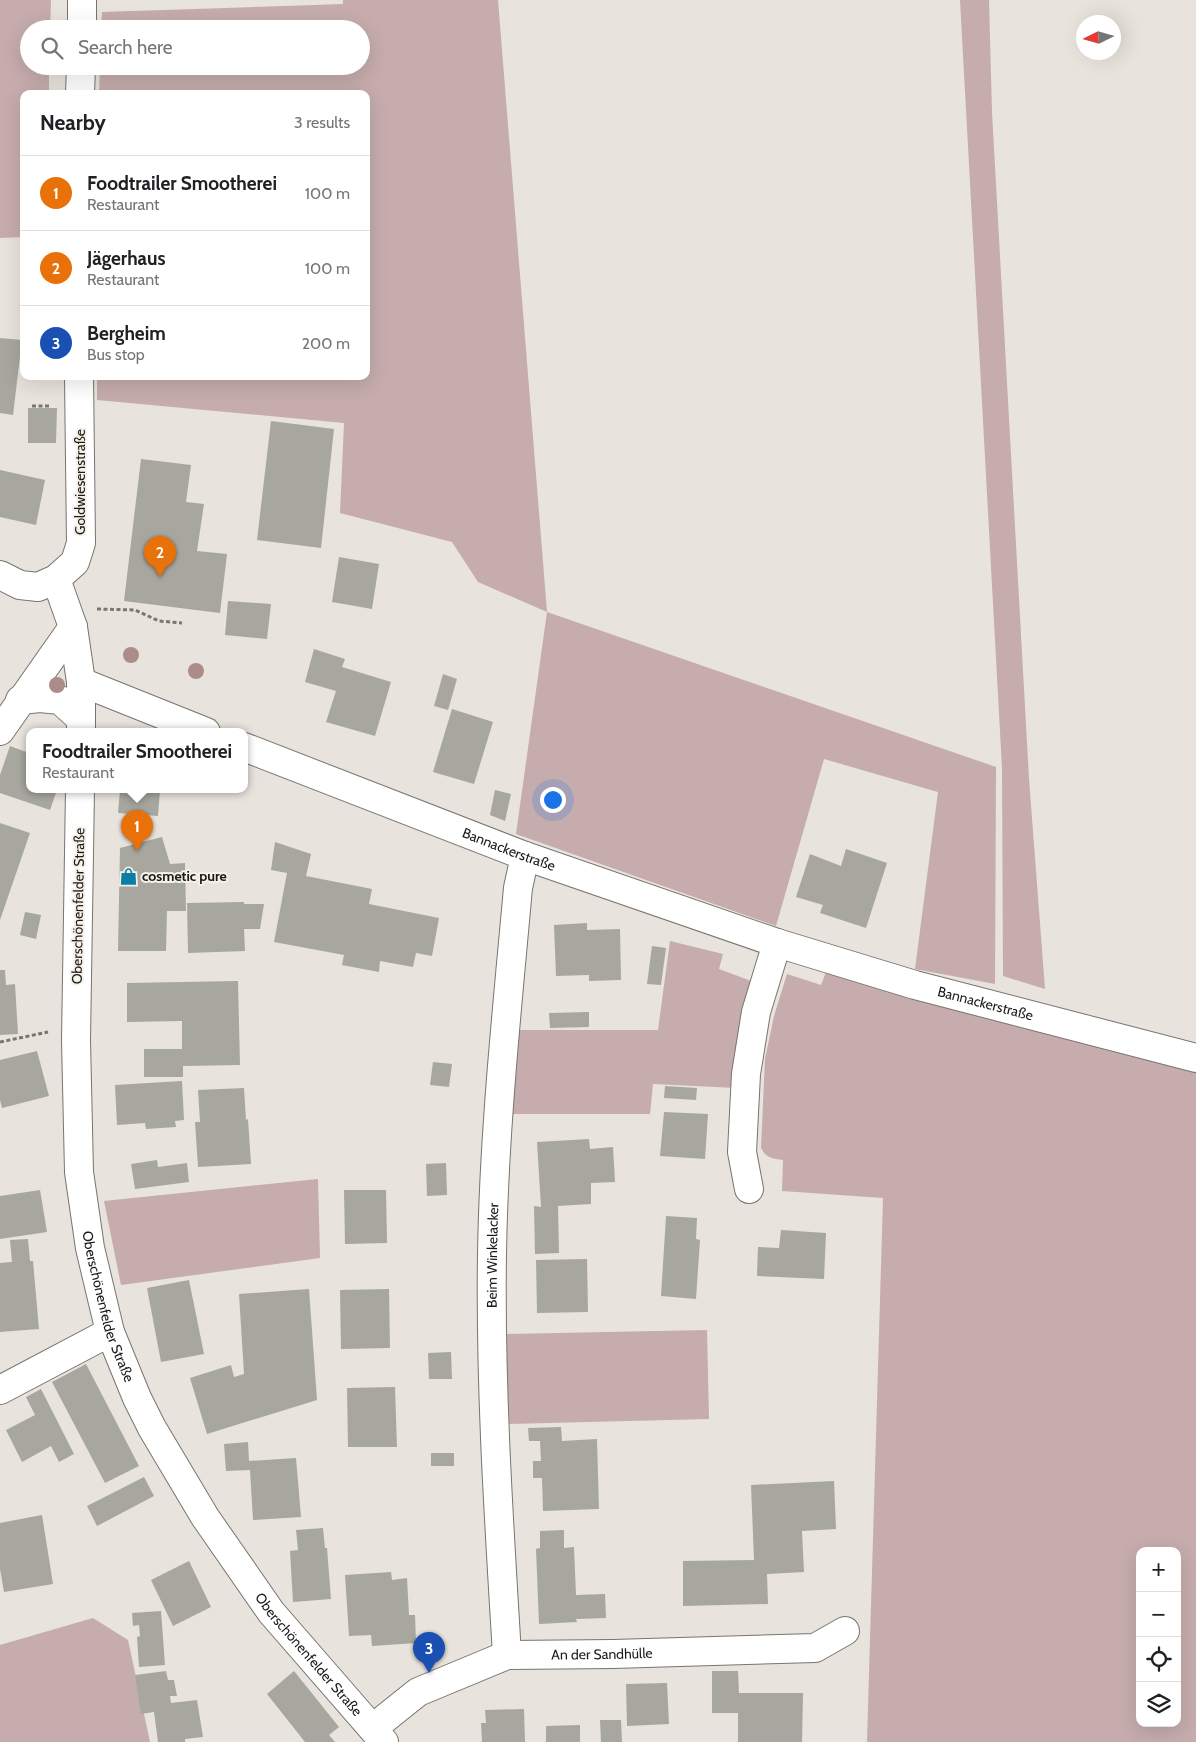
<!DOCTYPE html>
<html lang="en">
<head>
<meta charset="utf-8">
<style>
	:root { --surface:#fff; --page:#f6f6f6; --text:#202124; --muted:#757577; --line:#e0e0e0; --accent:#ea580c }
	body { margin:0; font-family:Cabin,sans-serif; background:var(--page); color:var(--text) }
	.controls { position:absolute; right:15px; bottom:15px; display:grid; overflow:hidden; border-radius:10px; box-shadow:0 5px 20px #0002 }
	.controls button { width:45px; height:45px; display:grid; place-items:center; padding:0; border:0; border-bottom:1px solid var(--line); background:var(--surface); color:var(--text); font:25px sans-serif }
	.compass { position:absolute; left:1076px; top:15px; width:45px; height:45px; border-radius:50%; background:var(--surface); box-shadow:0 5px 20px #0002; rotate:265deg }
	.you { position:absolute; left:552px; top:799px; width:18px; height:18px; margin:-12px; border:4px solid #fff; border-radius:50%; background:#1a73e8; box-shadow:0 0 0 8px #1a73e833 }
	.badge { display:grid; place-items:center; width:32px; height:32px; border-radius:50%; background:var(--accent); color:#fff; font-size:16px; font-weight:700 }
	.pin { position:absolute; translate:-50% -41px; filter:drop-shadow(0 1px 2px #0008) }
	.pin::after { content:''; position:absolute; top:26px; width:18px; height:15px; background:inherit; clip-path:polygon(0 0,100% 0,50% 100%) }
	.popup { position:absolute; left:26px; top:728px; width:222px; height:65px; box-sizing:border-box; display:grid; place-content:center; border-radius:10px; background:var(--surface); filter:drop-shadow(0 1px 4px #0005); font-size:16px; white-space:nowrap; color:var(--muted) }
	.popup b { font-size:19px; color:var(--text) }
	.popup::after { content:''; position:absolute; left:50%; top:100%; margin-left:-10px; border:10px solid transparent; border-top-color:var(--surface) }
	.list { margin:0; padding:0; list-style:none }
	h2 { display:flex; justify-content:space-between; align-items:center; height:65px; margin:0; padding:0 20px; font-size:21px }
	h2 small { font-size:16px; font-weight:400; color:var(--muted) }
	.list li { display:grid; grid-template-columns:32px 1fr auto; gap:15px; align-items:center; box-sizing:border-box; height:75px; padding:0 20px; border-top:1px solid var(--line) }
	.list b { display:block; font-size:19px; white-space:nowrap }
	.list p { margin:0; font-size:16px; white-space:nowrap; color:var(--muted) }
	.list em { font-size:16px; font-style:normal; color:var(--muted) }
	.icon { flex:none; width:28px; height:28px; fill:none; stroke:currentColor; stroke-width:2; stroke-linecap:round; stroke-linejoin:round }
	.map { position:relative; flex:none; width:1196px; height:1742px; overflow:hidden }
	.search { position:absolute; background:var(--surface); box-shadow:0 5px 20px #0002; left:20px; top:20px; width:350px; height:55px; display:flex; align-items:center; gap:12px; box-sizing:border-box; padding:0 18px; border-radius:28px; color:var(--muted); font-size:19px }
	.panel { position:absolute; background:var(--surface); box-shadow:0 5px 20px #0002; left:20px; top:90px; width:350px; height:290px; border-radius:10px }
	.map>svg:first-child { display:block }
	.green { fill:#c6acac; fill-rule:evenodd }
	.building { fill:#a7a79f }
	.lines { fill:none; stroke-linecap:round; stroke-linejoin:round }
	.minor-casing { stroke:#78746e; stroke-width:30 }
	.path { stroke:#787671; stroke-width:3; stroke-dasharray:4 2.5; stroke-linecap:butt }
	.minor { stroke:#fff; stroke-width:28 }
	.tree { fill:#ac8c89 }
	.labels { text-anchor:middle; stroke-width:4; stroke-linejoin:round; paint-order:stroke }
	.street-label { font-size:14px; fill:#1b1a17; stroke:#f5f1e9 }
	.poi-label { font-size:14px; font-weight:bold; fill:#1b1a17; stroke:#f5f1e9; text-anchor:start }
</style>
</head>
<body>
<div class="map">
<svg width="1196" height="1742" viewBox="0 0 1196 1742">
	<rect width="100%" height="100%" fill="#e8e3dc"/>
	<g class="green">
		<polygon points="0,0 51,0 50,29 29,29 29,66 49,66 49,94 24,94 24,237 0,238"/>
		<polygon points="343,0 498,0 547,612 996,767 995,984 915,969 938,792 824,759 776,926 516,834 547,612 478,582 452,542 340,513 344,423 97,400 97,376 366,376 366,94 99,94 100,66 361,66 361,29 101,29 102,12 343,4"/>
		<polygon points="960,0 989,0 992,112 1029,779 1045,989 1003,976 1002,768"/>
		<polygon points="670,941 723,954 719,969 754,982 736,1088 653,1084 650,1114 510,1114 515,1030 658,1030"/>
		<path d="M828 967 1196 1067V1742H867L883 1198 782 1191 783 1160C772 1159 766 1158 761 1148L765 1059 774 1016 787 974 821 985ZM1140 1551H1177V1723H1140Z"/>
		<polygon points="318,1179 320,1258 121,1285 104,1201"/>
		<polygon points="707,1330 709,1419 508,1424 506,1334"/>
		<polygon points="93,1618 128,1640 150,1742 0,1742 0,1645"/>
	</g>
	<g class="building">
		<polygon points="0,338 22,340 13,415 0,413"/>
		<polygon points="28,408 57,408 56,443 28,443"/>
		<polygon points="271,421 334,429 321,548 257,540"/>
		<polygon points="141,459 191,465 186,502 204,504 197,551 227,554 220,613 124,601"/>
		<polygon points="0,470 45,480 36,525 0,517"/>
		<polygon points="339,557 379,564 372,609 332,602"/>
		<polygon points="228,601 271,604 267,639 225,635"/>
		<polygon points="314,649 345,659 342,667 391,682 375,736 326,722 336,691 305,682"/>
		<polygon points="443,674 457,679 448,710 434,706"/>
		<polygon points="452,709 493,722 474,784 433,772"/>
		<polygon points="10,746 29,753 29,790 57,790 50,810 0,793 0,775"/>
		<polygon points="120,790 160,790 158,816 118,813"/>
		<polygon points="495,790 511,794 505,821 490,815"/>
		<polygon points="0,823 30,833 0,920"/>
		<polygon points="162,837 170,864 185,863 186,911 167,911 166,951 118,951 120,848"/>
		<polygon points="275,842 311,854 306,876 372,889 369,904 439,918 432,956 416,953 413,967 380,961 379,972 342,965 344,955 274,942 287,873 271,870"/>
		<polygon points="846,849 887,863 866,928 820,913 823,905 796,897 810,854 841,866"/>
		<polygon points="244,902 244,904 264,904 260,929 244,929 245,951 188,953 187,903"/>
		<polygon points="25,912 41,915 36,939 20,935"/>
		<polygon points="587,923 587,930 620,929 621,980 589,981 589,975 556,976 554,925"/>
		<polygon points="652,946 666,948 661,985 647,984"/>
		<polygon points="0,970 5,970 6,985 15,984 18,1034 0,1035"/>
		<polygon points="238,981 240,1065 183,1066 183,1077 144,1077 144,1049 182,1049 182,1021 127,1022 127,983"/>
		<polygon points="589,1012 589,1027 550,1028 549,1013"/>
		<polygon points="37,1051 49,1096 2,1108 0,1100 0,1060"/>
		<polygon points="433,1062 452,1064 449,1087 430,1085"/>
		<polygon points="182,1081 184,1120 175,1121 176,1127 146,1129 145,1123 117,1125 115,1085"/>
		<polygon points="665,1086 697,1088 696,1100 664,1098"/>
		<polygon points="244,1088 246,1120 248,1119 251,1164 198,1167 195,1122 200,1122 198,1090"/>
		<polygon points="664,1112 708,1114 705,1159 660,1156"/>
		<polygon points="589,1139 590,1149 613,1147 615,1182 591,1183 591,1204 558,1206 559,1253 535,1254 534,1206 541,1207 537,1142"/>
		<polygon points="157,1160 158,1167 187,1163 189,1182 135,1189 131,1164"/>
		<polygon points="446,1163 447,1195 427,1196 426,1164"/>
		<polygon points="40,1190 47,1232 0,1239 0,1196"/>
		<polygon points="344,1190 386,1190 387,1243 345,1244"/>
		<polygon points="666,1216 697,1218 696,1239 700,1240 696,1299 661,1296"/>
		<polygon points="781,1230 826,1233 824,1279 757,1276 758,1247 779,1248"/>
		<polygon points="28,1239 30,1261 33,1261 39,1329 0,1332 0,1263 12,1262 10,1240"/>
		<polygon points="587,1259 588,1312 537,1313 536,1260"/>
		<polygon points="189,1280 204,1354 161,1362 147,1288"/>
		<polygon points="309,1289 317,1400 207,1434 190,1378 231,1365 234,1377 244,1374 239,1294"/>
		<polygon points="389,1289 390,1348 341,1349 340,1290"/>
		<polygon points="451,1352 452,1379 429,1379 428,1353"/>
		<polygon points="86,1364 139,1466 105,1483 52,1382"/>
		<polygon points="395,1387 397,1447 348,1447 347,1388"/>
		<polygon points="41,1389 74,1454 59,1462 51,1446 22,1462 6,1430 35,1415 26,1397"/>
		<polygon points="561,1427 562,1441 597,1439 599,1509 543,1511 542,1478 533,1478 533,1461 541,1461 540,1441 529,1441 528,1428"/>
		<polygon points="248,1442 249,1461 296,1458 301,1517 253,1520 250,1470 226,1471 224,1444"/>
		<rect x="431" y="1453" width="23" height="13"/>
		<polygon points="144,1477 154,1496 97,1526 87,1506"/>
		<polygon points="834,1481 836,1529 802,1531 804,1572 767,1574 768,1604 683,1606 683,1561 754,1560 751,1485"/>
		<polygon points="42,1515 53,1584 4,1592 0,1569 0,1523"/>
		<polygon points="323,1528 325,1548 327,1548 331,1599 293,1602 290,1551 298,1550 296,1530"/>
		<polygon points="564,1530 564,1548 574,1547 576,1595 605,1594 606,1618 576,1619 577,1622 539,1624 536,1549 540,1548 540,1531"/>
		<polygon points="189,1561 211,1607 173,1626 151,1580"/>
		<polygon points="391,1572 392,1580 407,1578 409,1615 415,1615 416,1643 372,1646 371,1635 349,1636 345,1575"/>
		<polygon points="161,1611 165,1665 139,1667 137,1637 140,1636 139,1625 133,1626 132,1613"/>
		<polygon points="166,1671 168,1680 174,1680 177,1696 170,1696 171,1703 197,1700 203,1737 185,1739 185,1742 158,1742 154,1712 141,1714 135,1675"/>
		<polygon points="294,1671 339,1727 329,1735 335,1742 305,1742 267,1694"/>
		<polygon points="712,1671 738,1671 739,1693 803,1693 802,1742 738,1742 738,1713 712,1713"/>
		<polygon points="667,1683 669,1724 627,1726 626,1684"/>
		<polygon points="524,1709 525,1742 482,1742 481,1723 486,1723 485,1710"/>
		<polygon points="600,1720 621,1720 622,1742 601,1742"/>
		<polygon points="580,1725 580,1742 546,1742 546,1726"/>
	</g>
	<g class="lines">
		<defs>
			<g id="minor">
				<polyline points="82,29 82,0"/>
				<polyline points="80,94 81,66"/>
				<polyline points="0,575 20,585 38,587 56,579 75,562 81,543 79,376"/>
				<polyline points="56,579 73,627 81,682 81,732"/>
				<polyline points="81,682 206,732"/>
				<polyline points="20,700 40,698 60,700 81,719"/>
				<polyline points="0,731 73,627"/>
				<path id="s1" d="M244 747 525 856 777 943 915 985 1196 1058"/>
				<path id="s2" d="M80 790 76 1040 79 1172 90 1248 110 1332 137 1398 152 1428 205 1517 271 1612 384 1742"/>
				<polyline points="749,1189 742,1152 746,1074 756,1012 777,943"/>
				<polyline points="0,1390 110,1332"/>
				<path id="s3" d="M507 1655C499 1522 490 1388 492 1254 494 1131 507 1010 518 888L525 856"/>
				<path id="s4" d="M373 1728 418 1692 507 1655 613 1654 815 1648 845 1631"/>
			</g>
		</defs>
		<use href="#minor" class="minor-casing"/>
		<g class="path">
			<polyline points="32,406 51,406"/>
			<polyline points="97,609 135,610 159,621 182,623"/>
			<polyline points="0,1042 48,1032"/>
		</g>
		<use href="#minor" class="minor"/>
	</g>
	<g class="tree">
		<circle cx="131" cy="655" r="8"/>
		<circle cx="196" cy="671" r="8"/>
		<circle cx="57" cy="685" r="8"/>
	</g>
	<defs>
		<symbol id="shop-bare" viewBox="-9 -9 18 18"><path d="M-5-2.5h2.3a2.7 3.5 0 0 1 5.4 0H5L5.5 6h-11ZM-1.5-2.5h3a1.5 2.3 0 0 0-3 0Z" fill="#097fa6" stroke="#f5f1e9" stroke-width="2.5" paint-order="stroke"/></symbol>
	</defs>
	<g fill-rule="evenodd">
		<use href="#shop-bare" x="116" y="864" width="25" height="25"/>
	</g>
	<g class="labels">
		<g class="street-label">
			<text transform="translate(80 482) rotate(-90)" y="5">Goldwiesenstraße</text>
			<text dy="5" stroke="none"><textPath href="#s1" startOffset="284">Bannackerstraße</textPath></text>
			<text transform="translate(78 906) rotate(-89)" y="5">Oberschönenfelder Straße</text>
			<text dy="5" stroke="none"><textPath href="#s1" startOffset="785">Bannackerstraße</textPath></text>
			<text dy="5" stroke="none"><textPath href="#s3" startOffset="400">Beim Winkelacker</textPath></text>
			<text dy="5" stroke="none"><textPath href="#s2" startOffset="520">Oberschönenfelder Straße</textPath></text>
			<text dy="5" stroke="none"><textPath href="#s2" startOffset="926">Oberschönenfelder Straße</textPath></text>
			<text dy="5" stroke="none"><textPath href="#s4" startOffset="249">An der Sandhülle</textPath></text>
		</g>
		<g class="poi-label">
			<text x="142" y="881">cosmetic pure</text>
		</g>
	</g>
</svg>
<div class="controls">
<button>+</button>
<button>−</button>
<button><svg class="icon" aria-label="locate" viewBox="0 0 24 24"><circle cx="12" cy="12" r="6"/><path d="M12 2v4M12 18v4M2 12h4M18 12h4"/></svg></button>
<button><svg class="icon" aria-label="layers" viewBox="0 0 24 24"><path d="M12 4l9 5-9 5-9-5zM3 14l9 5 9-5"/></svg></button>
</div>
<svg class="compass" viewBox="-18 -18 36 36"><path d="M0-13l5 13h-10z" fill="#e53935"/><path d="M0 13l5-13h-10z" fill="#757577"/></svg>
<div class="you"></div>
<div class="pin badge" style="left:137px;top:851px;background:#e8710a">1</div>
<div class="popup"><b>Foodtrailer Smootherei</b>Restaurant</div>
<div class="pin badge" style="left:160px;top:577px;background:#e8710a">2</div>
<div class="pin badge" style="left:429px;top:1673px;background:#1a4fb4">3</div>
<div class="search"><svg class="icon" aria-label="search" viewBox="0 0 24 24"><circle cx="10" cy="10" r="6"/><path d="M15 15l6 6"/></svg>Search here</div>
<section class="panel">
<h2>Nearby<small>3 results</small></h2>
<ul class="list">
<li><span class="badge" style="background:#e8710a">1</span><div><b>Foodtrailer Smootherei</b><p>Restaurant</p></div><em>100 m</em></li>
<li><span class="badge" style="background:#e8710a">2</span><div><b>Jägerhaus</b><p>Restaurant</p></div><em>100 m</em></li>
<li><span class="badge" style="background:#1a4fb4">3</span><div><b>Bergheim</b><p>Bus stop</p></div><em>200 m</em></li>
</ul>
</section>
</div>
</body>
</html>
